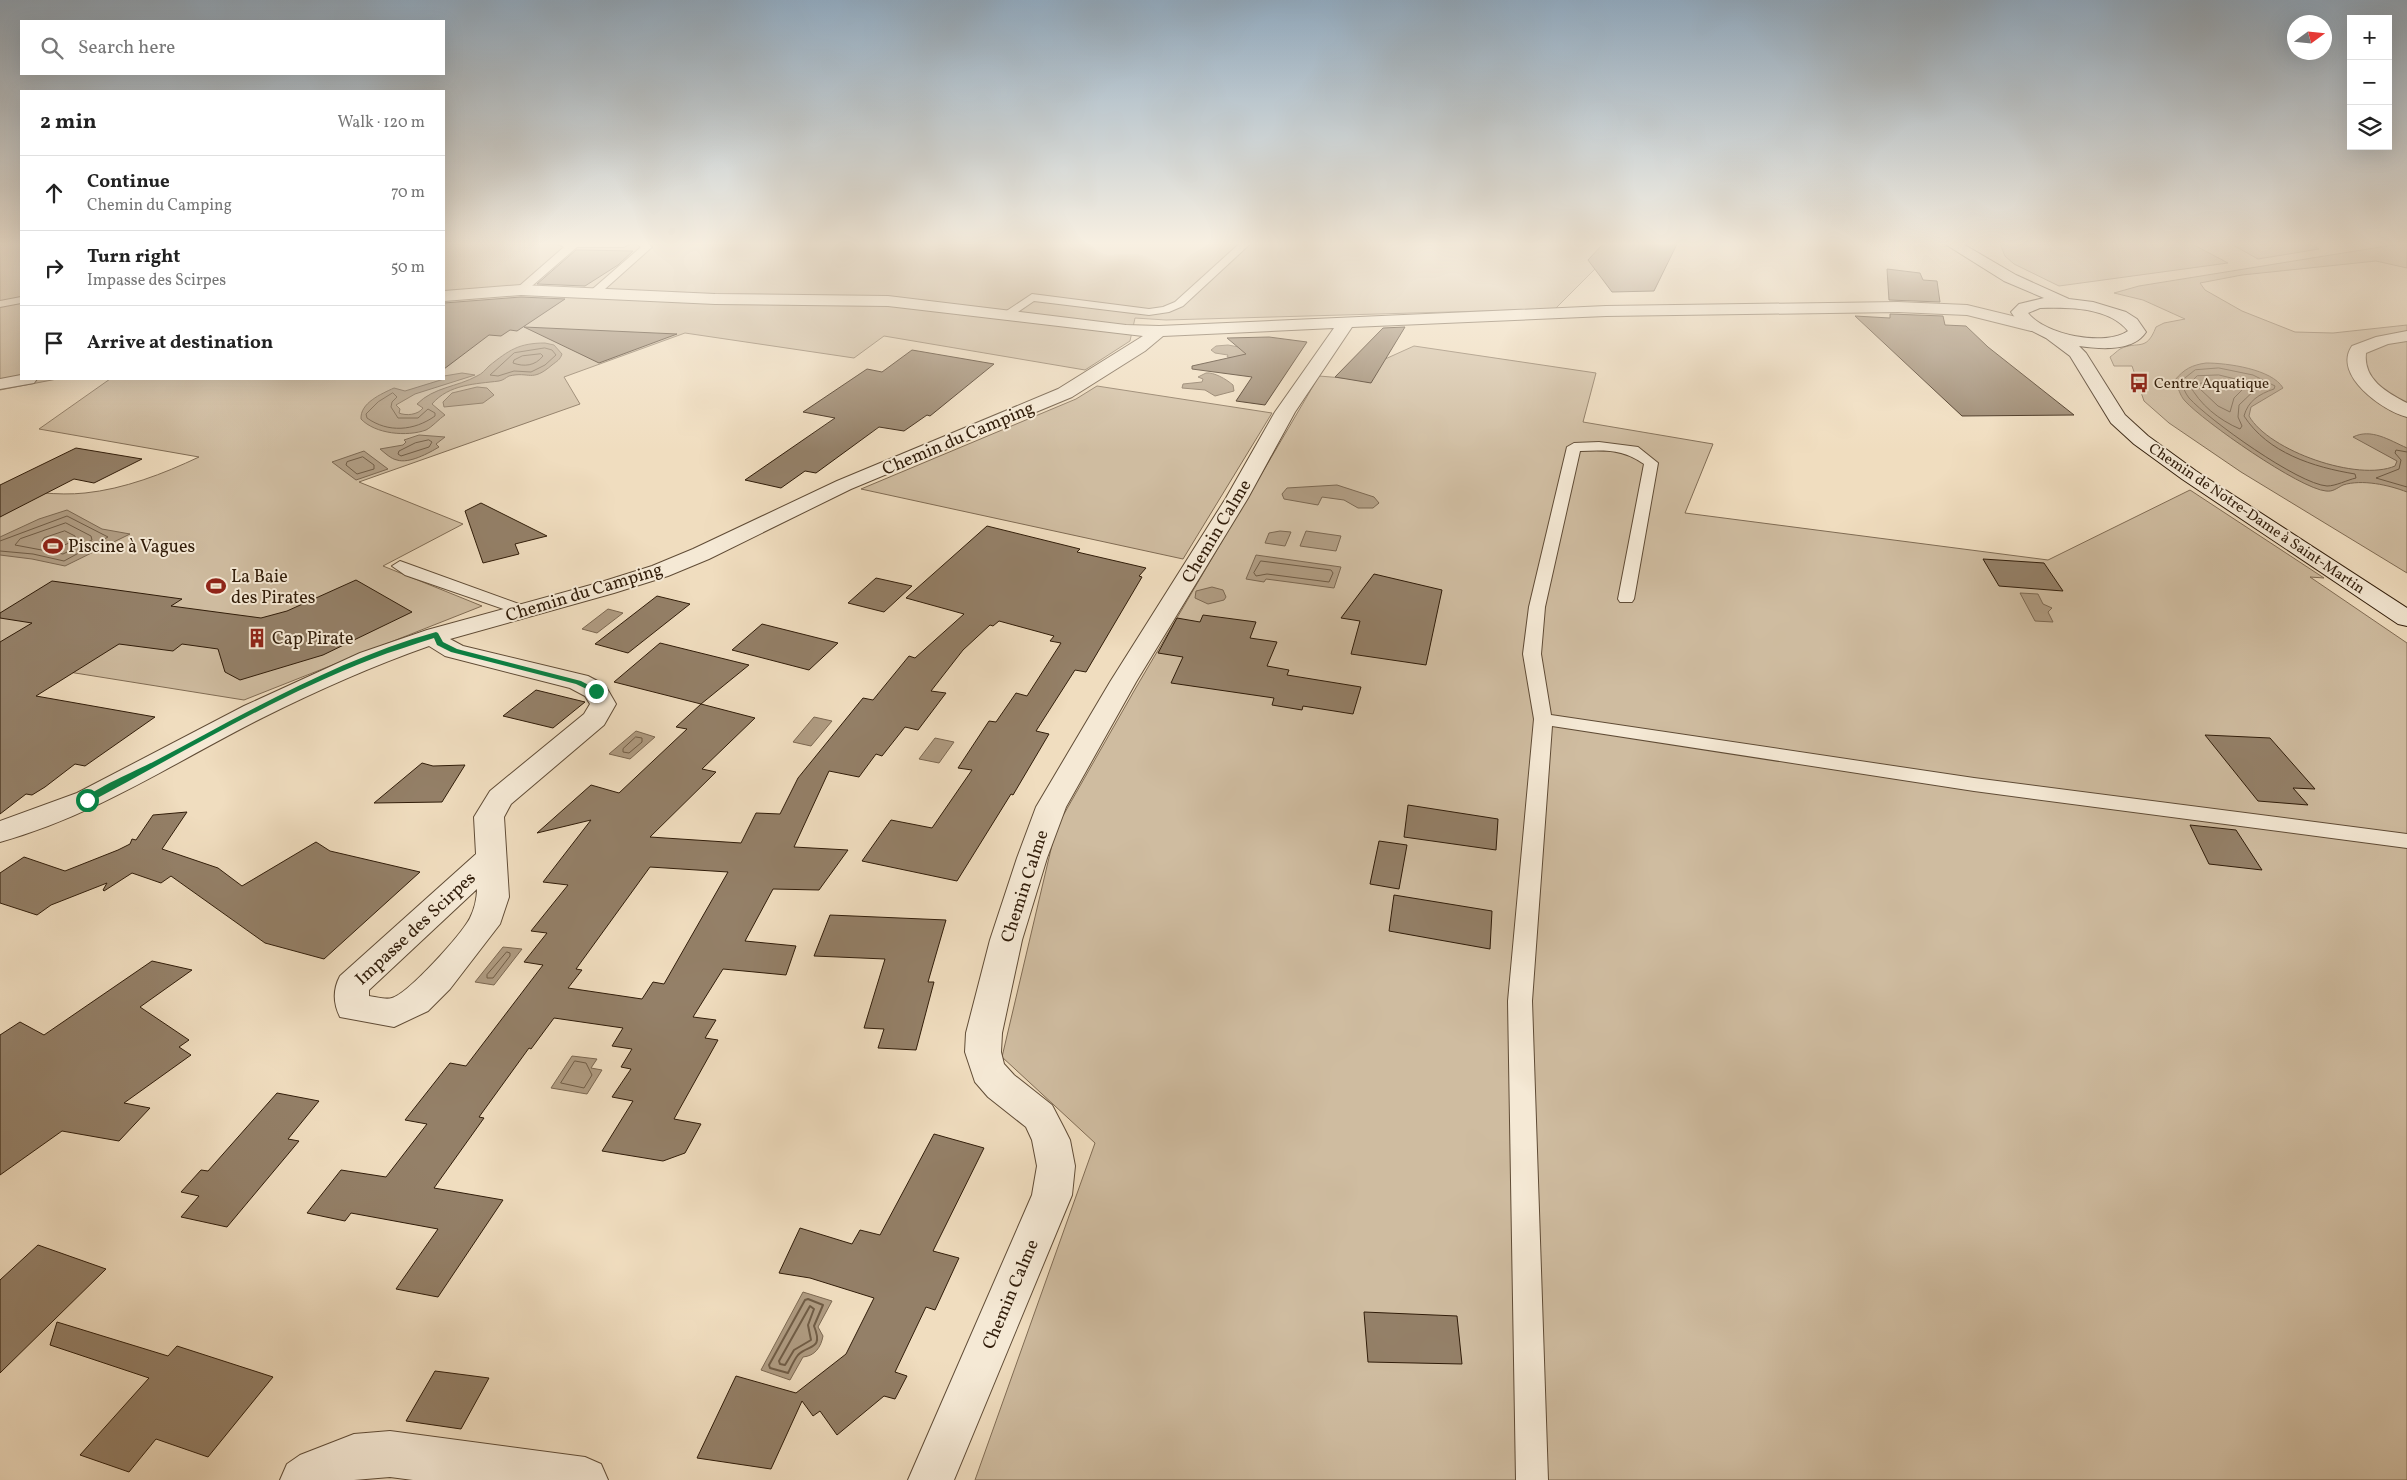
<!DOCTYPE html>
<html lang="en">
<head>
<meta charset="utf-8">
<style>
	:root { --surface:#fff; --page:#f6f6f6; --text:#222; --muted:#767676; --line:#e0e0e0 }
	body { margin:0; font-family:Vollkorn,serif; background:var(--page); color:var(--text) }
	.controls { position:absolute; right:15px; top:15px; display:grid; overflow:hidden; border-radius:0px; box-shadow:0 5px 20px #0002 }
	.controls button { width:45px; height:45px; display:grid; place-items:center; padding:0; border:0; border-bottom:1px solid var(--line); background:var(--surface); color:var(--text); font:25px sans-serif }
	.compass { position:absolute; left:2287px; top:15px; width:45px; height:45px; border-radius:50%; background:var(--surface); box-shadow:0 5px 20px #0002; rotate:75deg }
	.stop { position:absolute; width:15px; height:15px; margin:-11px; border:4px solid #0b8043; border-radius:50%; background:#fff }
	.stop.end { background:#0b8043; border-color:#fff; box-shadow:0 1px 5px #0008 }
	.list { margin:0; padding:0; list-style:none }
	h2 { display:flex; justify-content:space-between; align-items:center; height:65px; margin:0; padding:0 20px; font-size:21px }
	h2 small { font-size:16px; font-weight:400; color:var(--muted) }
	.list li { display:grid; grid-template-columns:32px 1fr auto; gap:15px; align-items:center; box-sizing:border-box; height:75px; padding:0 20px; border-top:1px solid var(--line) }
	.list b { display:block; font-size:19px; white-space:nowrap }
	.list p { margin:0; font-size:16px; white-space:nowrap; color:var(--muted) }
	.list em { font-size:16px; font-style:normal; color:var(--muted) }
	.icon { flex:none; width:28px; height:28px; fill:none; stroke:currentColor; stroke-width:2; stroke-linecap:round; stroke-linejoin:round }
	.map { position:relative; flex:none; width:2407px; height:1480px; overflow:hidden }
	.search { position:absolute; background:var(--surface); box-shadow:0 5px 20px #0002; left:20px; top:20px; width:425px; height:55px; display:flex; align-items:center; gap:12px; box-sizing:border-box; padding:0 18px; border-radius:0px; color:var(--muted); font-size:19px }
	.panel { position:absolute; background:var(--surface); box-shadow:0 5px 20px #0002; left:20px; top:90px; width:425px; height:290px; border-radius:0px }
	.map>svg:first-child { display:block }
	.green { fill:#cfbca0; stroke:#806c54 }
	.water { fill:#af9b81; stroke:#7c6851 }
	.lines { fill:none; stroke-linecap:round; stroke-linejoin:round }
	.shore-far1 { stroke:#705c45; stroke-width:1 }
	.shore { stroke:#705c45; stroke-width:2 }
	.building { fill:#948068; stroke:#301c09; fill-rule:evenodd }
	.lane-casing { stroke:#604c36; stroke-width:2 }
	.street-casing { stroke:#604c36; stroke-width:2 }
	.secondary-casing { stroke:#301c09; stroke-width:2 }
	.lane { fill:#f5e9d5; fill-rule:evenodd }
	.street { fill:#f5e9d5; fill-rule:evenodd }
	.secondary { fill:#f5e9d5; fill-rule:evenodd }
	.route { fill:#0b8043 }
	.labels { text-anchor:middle; stroke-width:4; stroke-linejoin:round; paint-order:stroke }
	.far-poi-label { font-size:15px; fill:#301c09; stroke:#f5e9d5; text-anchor:start }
	.far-street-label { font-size:15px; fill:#301c09; stroke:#f5e9d5 }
	.street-label { font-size:18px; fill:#301c09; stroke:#f5e9d5 }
	.poi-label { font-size:18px; fill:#301c09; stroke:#f5e9d5; text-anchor:start }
</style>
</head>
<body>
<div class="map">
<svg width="2407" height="1480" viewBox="0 0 2407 1480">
	<rect width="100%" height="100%" fill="#f0ddbf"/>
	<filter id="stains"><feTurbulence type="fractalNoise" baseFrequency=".004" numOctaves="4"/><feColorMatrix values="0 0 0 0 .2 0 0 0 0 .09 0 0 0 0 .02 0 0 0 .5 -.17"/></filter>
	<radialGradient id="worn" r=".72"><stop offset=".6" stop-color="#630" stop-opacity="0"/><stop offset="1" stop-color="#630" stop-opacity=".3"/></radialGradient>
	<g class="green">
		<polygon points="0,244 21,244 21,379 57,379 0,390"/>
		<path d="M444 244H1620L1555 309 1166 320 1135 318 1130 341 1085 370 884 336 854 358 685 333 564 377 580 404 359 482 463 524 383 566 482 606 244 700 0 661V489C28 491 57 496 85 493 124 489 163 474 199 457L39 429 110 379H444Z"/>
		<polygon points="2000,244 2192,244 2228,263 2059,286 2014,264 2005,256"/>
		<polygon points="2231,244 2309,244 2319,249 2258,259"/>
		<path d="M2399 244H2407V268L2376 261 2242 275 2200 283 2205 290 2242 311 2295 332 2333 333 2407 325V573L2241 472 2169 423 2144 401 2132 366H2114L2110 357C2113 355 2117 351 2120 349 2138 340 2146 353 2156 327L2164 323 2185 319 2143 300 2114 293 2139 286Z"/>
		<polygon points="1414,346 1596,373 1583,422 1713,444 1685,513 2048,560 2190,490 2324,578 2310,577 2407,643 2407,1480 975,1480 1095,1143 1002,1057 1056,828 1134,691 1319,376 1343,378"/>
		<polygon points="1097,386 1272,413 1183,559 861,489 1076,399"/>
	</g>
	<g class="water">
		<path d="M545 343 554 345 562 354C560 360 557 361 552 365 531 383 530 371 509 376 505 378 504 380 499 381 476 384 449 384 432 404L445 415C439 419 432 427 426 430 407 437 375 434 361 419 360 403 381 394 394 388L405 391 444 379V376L462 373 475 375 415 394 396 405 400 409 399 413C406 416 418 415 423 408L417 404C434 387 457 387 477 376 482 374 485 370 489 366 509 350 519 343 545 343Z"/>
		<polygon points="1228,345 1239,347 1253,357 1238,359 1227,357 1228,355 1215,353 1211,350 1216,346"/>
		<path d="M2206 363C2227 363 2272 369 2283 388L2251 407 2249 416C2269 451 2358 482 2395 466L2397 461 2353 437C2371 428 2389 440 2407 448V492C2389 485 2362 479 2343 485 2337 488 2333 492 2326 491 2300 489 2203 421 2185 401 2180 396 2178 387 2175 380 2184 369 2192 365 2206 363Z"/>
		<path d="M1206 373C1214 372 1226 379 1233 385L1234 391 1215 396 1205 390 1182 388 1183 384 1202 382 1203 379 1198 377Z"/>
		<polygon points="477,387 487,388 494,395 483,403 444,407 443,402 452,393"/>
		<path d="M419 435 445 437 436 444 439 447C429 453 409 464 397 460 391 459 385 453 380 449L403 445 406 442 404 440Z"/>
		<polygon points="364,451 388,469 356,480 332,462"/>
		<polygon points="1337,485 1374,497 1379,503 1373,508 1358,508 1344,500 1322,497 1318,505 1284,499 1282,494 1287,488"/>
		<polygon points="67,510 102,529 130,534 65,566 32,559 0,555 0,537 39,519"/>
		<polygon points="1280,531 1291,532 1285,546 1265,543 1269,533"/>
		<polygon points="1306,531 1341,536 1336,551 1300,546"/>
		<polygon points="1256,555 1341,567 1334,588 1266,579 1264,582 1246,579"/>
		<polygon points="1212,587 1223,590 1226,597 1224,600 1208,604 1195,598 1196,591"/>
		<polygon points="2020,593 2038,594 2043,604 2052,608 2048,612 2053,622 2035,621"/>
		<polygon points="608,609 623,613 597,633 582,629"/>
		<polygon points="814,717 832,721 811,746 793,742"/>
		<polygon points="636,731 655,737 630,759 609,754"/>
		<polygon points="935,738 954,742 939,763 919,759"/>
		<polygon points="503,947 522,949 494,985 475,982"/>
		<polygon points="572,1056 597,1059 591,1068 602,1070 587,1094 551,1088"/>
		<path d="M803 1292 832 1301 818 1327 823 1336C821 1347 815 1356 803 1357L790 1380 761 1370Z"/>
	</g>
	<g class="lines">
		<g class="shore-far1">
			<polygon points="545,348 552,350 556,355 545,365 531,372 514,371 498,376 490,375 514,353"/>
			<path d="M541 354 543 356C535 366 524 367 513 363L514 360 522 356Z"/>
			<path d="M2219 368 2253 375 2275 386 2274 389C2259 394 2248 401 2244 416 2268 453 2313 467 2355 474L2356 478C2347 480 2336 486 2327 486 2298 484 2209 420 2189 398 2185 393 2183 387 2181 381L2195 370Z"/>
			<path d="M2219 375 2260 385 2239 405 2238 417 2242 426 2240 429C2219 420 2200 405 2189 384L2197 376Z"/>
			<polygon points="2208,382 2242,387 2242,390 2234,398 2230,412 2218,406 2199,388 2199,384"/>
			<path d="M393 393 397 397 392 402 391 407 398 418H418L428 409 435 413V416C414 431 388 433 367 418L366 414 378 402Z"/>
			<polygon points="429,440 432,442 429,447 401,456 398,454 399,451 415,443"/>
			<polyline points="2407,452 2396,450 2395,453 2401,460 2399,469 2376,478 2407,487"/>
			<polygon points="363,457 374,465 374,469 357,474 346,465 347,462"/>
			<polygon points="66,523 91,536 92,540 63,554 15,545 20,539"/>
			<polygon points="65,531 75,536 76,540 62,546 42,541 44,538"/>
			<polyline points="0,541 67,516 108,537 64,561 33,554 0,551"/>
			<polygon points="1261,561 1331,570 1333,573 1329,582 1267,574 1256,576 1254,573"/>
			<polygon points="636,737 642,738 642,742 629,753 623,752 623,749"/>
			<polygon points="507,952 510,953 510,956 493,978 487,978 487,975"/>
			<polygon points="575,1061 586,1063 592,1075 584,1088 561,1083"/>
		</g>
		<g class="shore">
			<path d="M808 1299 823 1305 814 1326C824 1351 808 1344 798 1355 794 1360 791 1367 788 1373L770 1368 769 1365 805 1300Z"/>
			<polygon points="810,1306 814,1309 808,1325 811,1340 794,1350 785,1365 780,1364 779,1361"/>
		</g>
	</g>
	<g class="building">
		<polygon points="1603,244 1677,244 1654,291 1612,292 1588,260"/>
		<polygon points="576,250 581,250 633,251 618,265 585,286 537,284"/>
		<polygon points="1887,269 1920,273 1923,280 1937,281 1940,302 1889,300"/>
		<polygon points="521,297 565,299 517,331 510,330 501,336 489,335 444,369 444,303"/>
		<polygon points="1890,314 1943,316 1945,325 1966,326 1988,347 2074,415 1962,416 1855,316 1890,318"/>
		<polygon points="524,327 677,334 599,363"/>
		<polygon points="1405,327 1371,383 1335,377 1383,328"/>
		<polygon points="1269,337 1307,342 1265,405 1236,401 1252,377 1192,369 1192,366 1246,354 1227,338"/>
		<polygon points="912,350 994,364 930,416 927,415 904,431 879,427 816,473 805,471 781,488 745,480 835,418 803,412 867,369 882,372"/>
		<polygon points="76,448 142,459 94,483 74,479 0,517 0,485"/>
		<polygon points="481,503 547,536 515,544 519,554 483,563 465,511"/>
		<path d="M987 526 1080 549 1077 552 1146 568 1139 576 1142 577 1086 672 1075 670 1036 731 1049 734 1013 795 1011 794 957 881 862 861 891 820 932 828 972 770 958 768 989 721 996 722 1016 693 1027 696 1061 643 1050 641 1054 636 999 621 993 626 990 625 963 650 931 691 946 693 918 730 905 727 882 756 876 754 859 777 829 771 794 847 848 850 819 890 773 889 745 941 796 946 786 975 723 969 693 1017 716 1020 705 1038 718 1040 674 1119 701 1124 685 1153 663 1161 602 1151 633 1101 612 1097 631 1069 621 1067 632 1049 612 1046 623 1028 554 1018 531 1049 529 1048 479 1117 484 1118 434 1188 503 1200 438 1297 396 1289 438 1229 351 1213 345 1221 307 1213 341 1170 386 1177 427 1124 405 1120 450 1063 466 1066 543 965 524 962 547 933 531 931 568 885 543 882 591 820 537 833 591 785 619 793 687 729 676 727 701 704 755 718 702 769 716 772 650 837 741 843 756 813 780 814 798 778 863 698 873 700 909 656 915 658 964 614 906 598ZM650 867 728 872 664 984 653 982 642 999 568 988 582 970 576 969Z"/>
		<polygon points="1983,559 2044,563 2063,591 1999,586"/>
		<polygon points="1374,574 1442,590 1426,665 1351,654 1360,621 1341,618"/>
		<polygon points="876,578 912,586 884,612 848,603"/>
		<polygon points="356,580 412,612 323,655 240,680 225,672 218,649 182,644 173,651 119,644 36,696 155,717 85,766 75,764 45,787 32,795 26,794 0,814 0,642 32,623 0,618 0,613 52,581 182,599 171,606 261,618 287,611"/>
		<polygon points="657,596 690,604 628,653 595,644"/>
		<polygon points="1203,615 1256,622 1250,638 1277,642 1267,666 1289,670 1287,675 1361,687 1353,714 1303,706 1302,710 1272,705 1274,698 1171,683 1183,657 1158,653 1177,618 1200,622"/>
		<polygon points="762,624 838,643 809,670 732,650"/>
		<polygon points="660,643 749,665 701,704 614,682"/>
		<polygon points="536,690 585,702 553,728 503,716"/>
		<polygon points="2205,735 2270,738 2315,789 2293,788 2308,805 2258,801"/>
		<polygon points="422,763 433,766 465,765 442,802 374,803"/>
		<polygon points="1408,805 1498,819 1496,850 1404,837"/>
		<polygon points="187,812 162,849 218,868 242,886 316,842 330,851 420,872 324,959 265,943 171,876 161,883 132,873 104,891 103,890 107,883 51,905 37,915 0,903 0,873 24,857 65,871 118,850 130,844 132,839 136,840 153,815"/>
		<polygon points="2190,825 2236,830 2262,870 2209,864"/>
		<polygon points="1379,841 1407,845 1399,889 1370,884"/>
		<polygon points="1394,895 1492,911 1490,949 1389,931"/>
		<polygon points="830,915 946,920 928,982 934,982 916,1050 878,1048 884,1029 864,1028 885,959 814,956"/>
		<polygon points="152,961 192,970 140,1007 189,1040 179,1047 191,1055 124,1103 150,1108 119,1141 62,1131 0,1175 0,1035 20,1022 44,1035"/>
		<polygon points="277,1093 319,1101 288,1139 299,1141 227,1227 181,1217 199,1196 181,1192 201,1170 208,1171"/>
		<polygon points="934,1134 984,1148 933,1251 959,1258 935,1310 926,1307 895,1372 907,1376 895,1399 884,1396 837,1435 820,1411 813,1416 802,1401 771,1469 697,1458 736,1376 796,1393 846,1354 874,1298 810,1278 779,1273 800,1228 852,1244 860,1230 880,1235"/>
		<polygon points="38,1245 106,1269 0,1373 0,1280"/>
		<polygon points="1364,1312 1457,1316 1462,1364 1368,1362"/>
		<polygon points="57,1322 168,1356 177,1346 273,1377 208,1457 156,1439 129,1472 80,1455 149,1378 50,1345"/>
		<polygon points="435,1371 489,1378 461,1429 406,1421"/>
	</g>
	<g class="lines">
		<defs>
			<g id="lane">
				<polygon points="558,244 629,244 624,247 577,247 525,292 517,292 517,288 564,247"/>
				<polygon points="637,244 649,244 652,247 596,297 588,297 588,293 641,247"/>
				<polygon points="1239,244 1250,244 1183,306 1169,312 1149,315 1034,301 1012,316 1008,317 1002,314 1032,294 1149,309 1163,307 1175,302"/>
				<polygon points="21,297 21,303 0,307 0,301"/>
				<path d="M1599 442 1638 447 1658 463 1634 599 1632 602H1620L1618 599 1644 464C1623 449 1605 450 1580 451L1545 607 1541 654 1551 715 1974 778 2407 834V848L1974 791 1552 726 1532 1001 1548 1480H1516L1508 1001 1534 719 1523 654 1529 607 1567 447 1574 443Z"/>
				<polygon points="400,561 530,608 532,611 530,614 518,614 405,575 392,566"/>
			</g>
			<g id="street">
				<path d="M521 285 715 294 888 296 1126 325 1159 326 1606 306 1898 302 1967 305 2037 322 2039 326 2037 330 2031 331 1967 315 1898 312 1606 316 1352 327 1295 412 1248 498 1136 682 1066 807 1047 858 1022 940 1002 1033 1001 1052 1004 1064 1014 1075 1052 1105 1064 1128 1070 1140 1075 1166 1072 1195 954 1480H908L1032 1195 1037 1166 1032 1140 1026 1127 988 1097 975 1082 965 1052 966 1033 990 940 1017 858 1036 807 1110 682 1226 498 1275 412 1334 328 1163 336 1145 351 1072 397 851 489 709 559 668 576 614 593 450 639 463 646 588 676 605 685 616 704 604 725 511 804 504 817 509 897 500 924 450 989 428 1011 394 1027 340 1017C333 1003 333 989 340 976L476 854 474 817 490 791 584 714 590 704 585 696 570 688 445 656 429 646C372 666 316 691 262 718 175 762 96 815 0 842V821L77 793 244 706 360 653 427 630 598 583 652 566 693 549 837 481 1058 389 1143 336 888 306 715 304 521 295 444 301V291ZM477 889C477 898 474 910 470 918 462 934 408 994 392 998 386 1000 376 997 369 996V990Z"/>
				<path d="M2407 331V341L2388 344 2366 353C2363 379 2386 392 2407 403V417C2383 411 2332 375 2352 346L2376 337Z"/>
				<polygon points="21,375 21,379 37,379 34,383 0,389 0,379"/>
				<polygon points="390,1431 585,1457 601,1464 608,1480 413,1480 390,1477 354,1480 280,1480 287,1464 300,1455 354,1434"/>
			</g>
			<path id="secondary" d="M1945 244H1963L2016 275 2069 299 2093 302 2126 312 2137 319 2146 332C2133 352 2100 349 2079 346L2086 353 2125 415 2148 436 2196 471 2407 608V626L2398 624 2182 479 2134 444 2111 423 2070 356 2046 338 2020 325 2011 312 2019 304 2044 298 2004 281ZM2040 308C2068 307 2109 307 2128 331 2105 347 2045 335 2028 313Z"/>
		</defs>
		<use href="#lane" class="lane-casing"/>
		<use href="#street" class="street-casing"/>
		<use href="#secondary" class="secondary-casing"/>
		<use href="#lane" class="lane"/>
		<use href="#street" class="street"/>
		<use href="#secondary" class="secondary"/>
	</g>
	<linearGradient id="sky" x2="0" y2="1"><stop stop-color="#91aabf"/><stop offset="0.54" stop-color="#f8f0e2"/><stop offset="1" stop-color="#f8f0e2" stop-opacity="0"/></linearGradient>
	<rect width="2407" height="451" fill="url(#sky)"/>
	<path class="route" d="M436 632 438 633 443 642 457 649 581 681 600 691 593 692 576 684 451 652 437 645 434 638C413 645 392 651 372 659 274 697 182 753 90 802L83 800C93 789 137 770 153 762 244 714 336 660 436 632Z"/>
	<defs>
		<symbol id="bus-bare" viewBox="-9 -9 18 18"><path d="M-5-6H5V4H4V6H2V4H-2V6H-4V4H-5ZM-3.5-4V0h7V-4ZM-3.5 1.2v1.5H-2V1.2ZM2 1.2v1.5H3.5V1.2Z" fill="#8f2418" stroke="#f5e9d5" stroke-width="2.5" paint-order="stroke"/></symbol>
		<symbol id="stadium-bare" viewBox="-9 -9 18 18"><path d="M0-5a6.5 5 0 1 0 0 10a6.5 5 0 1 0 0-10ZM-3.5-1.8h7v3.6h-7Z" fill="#8f2418" stroke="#f5e9d5" stroke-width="2.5" paint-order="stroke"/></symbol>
		<symbol id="building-bare" viewBox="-9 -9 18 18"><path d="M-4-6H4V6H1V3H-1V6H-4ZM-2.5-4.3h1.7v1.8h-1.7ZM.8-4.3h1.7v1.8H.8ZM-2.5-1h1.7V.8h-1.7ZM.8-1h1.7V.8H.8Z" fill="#8f2418" stroke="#f5e9d5" stroke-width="2.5" paint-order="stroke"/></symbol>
	</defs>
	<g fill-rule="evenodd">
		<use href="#bus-bare" x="2125" y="369" width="28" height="28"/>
		<use href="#stadium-bare" x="39" y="532" width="28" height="28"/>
		<use href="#stadium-bare" x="202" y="572" width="28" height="28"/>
		<use href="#building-bare" x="243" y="624" width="28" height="28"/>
	</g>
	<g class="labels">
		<g class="far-poi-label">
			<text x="2154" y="388">Centre Aquatique</text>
		</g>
		<g class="far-street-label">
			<text transform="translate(2257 518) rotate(34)" y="5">Chemin de Notre-Dame à Saint-Martin</text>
		</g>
		<g class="street-label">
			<text transform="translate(958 438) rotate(-23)" y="6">Chemin du Camping</text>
			<text transform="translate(1216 531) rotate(-59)" y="6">Chemin Calme</text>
			<text transform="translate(584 592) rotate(-17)" y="6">Chemin du Camping</text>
			<text transform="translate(1024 886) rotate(-72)" y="6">Chemin Calme</text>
			<text transform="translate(415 928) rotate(-43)" y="6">Impasse des Scirpes</text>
			<text transform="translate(1010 1294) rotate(-67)" y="6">Chemin Calme</text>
		</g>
		<g class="poi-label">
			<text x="68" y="552">Piscine à Vagues</text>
			<text x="231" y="582">La Baie<tspan x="231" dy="21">des Pirates</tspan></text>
			<text x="272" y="644">Cap Pirate</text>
		</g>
	</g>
	<rect width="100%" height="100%" filter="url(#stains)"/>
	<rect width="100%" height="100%" fill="url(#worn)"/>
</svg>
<div class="controls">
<button>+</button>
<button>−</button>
<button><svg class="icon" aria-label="layers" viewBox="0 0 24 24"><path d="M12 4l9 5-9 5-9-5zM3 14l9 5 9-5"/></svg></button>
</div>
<svg class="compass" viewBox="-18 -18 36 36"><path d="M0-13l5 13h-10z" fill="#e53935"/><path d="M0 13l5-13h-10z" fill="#767676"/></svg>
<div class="stop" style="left:87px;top:800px"></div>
<div class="stop end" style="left:596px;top:691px"></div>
<div class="search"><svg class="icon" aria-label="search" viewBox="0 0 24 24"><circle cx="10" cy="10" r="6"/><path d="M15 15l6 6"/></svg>Search here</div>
<section class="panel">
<h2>2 min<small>Walk · 120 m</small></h2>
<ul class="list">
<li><svg class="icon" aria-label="ahead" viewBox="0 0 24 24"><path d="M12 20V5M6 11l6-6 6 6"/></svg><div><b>Continue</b><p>Chemin du Camping</p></div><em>70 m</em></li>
<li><svg class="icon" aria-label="right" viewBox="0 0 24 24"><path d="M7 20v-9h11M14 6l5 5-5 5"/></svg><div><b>Turn right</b><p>Impasse des Scirpes</p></div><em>50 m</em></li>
<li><svg class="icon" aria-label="arrive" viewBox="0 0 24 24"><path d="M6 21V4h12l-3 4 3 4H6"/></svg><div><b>Arrive at destination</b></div></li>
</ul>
</section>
</div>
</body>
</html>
